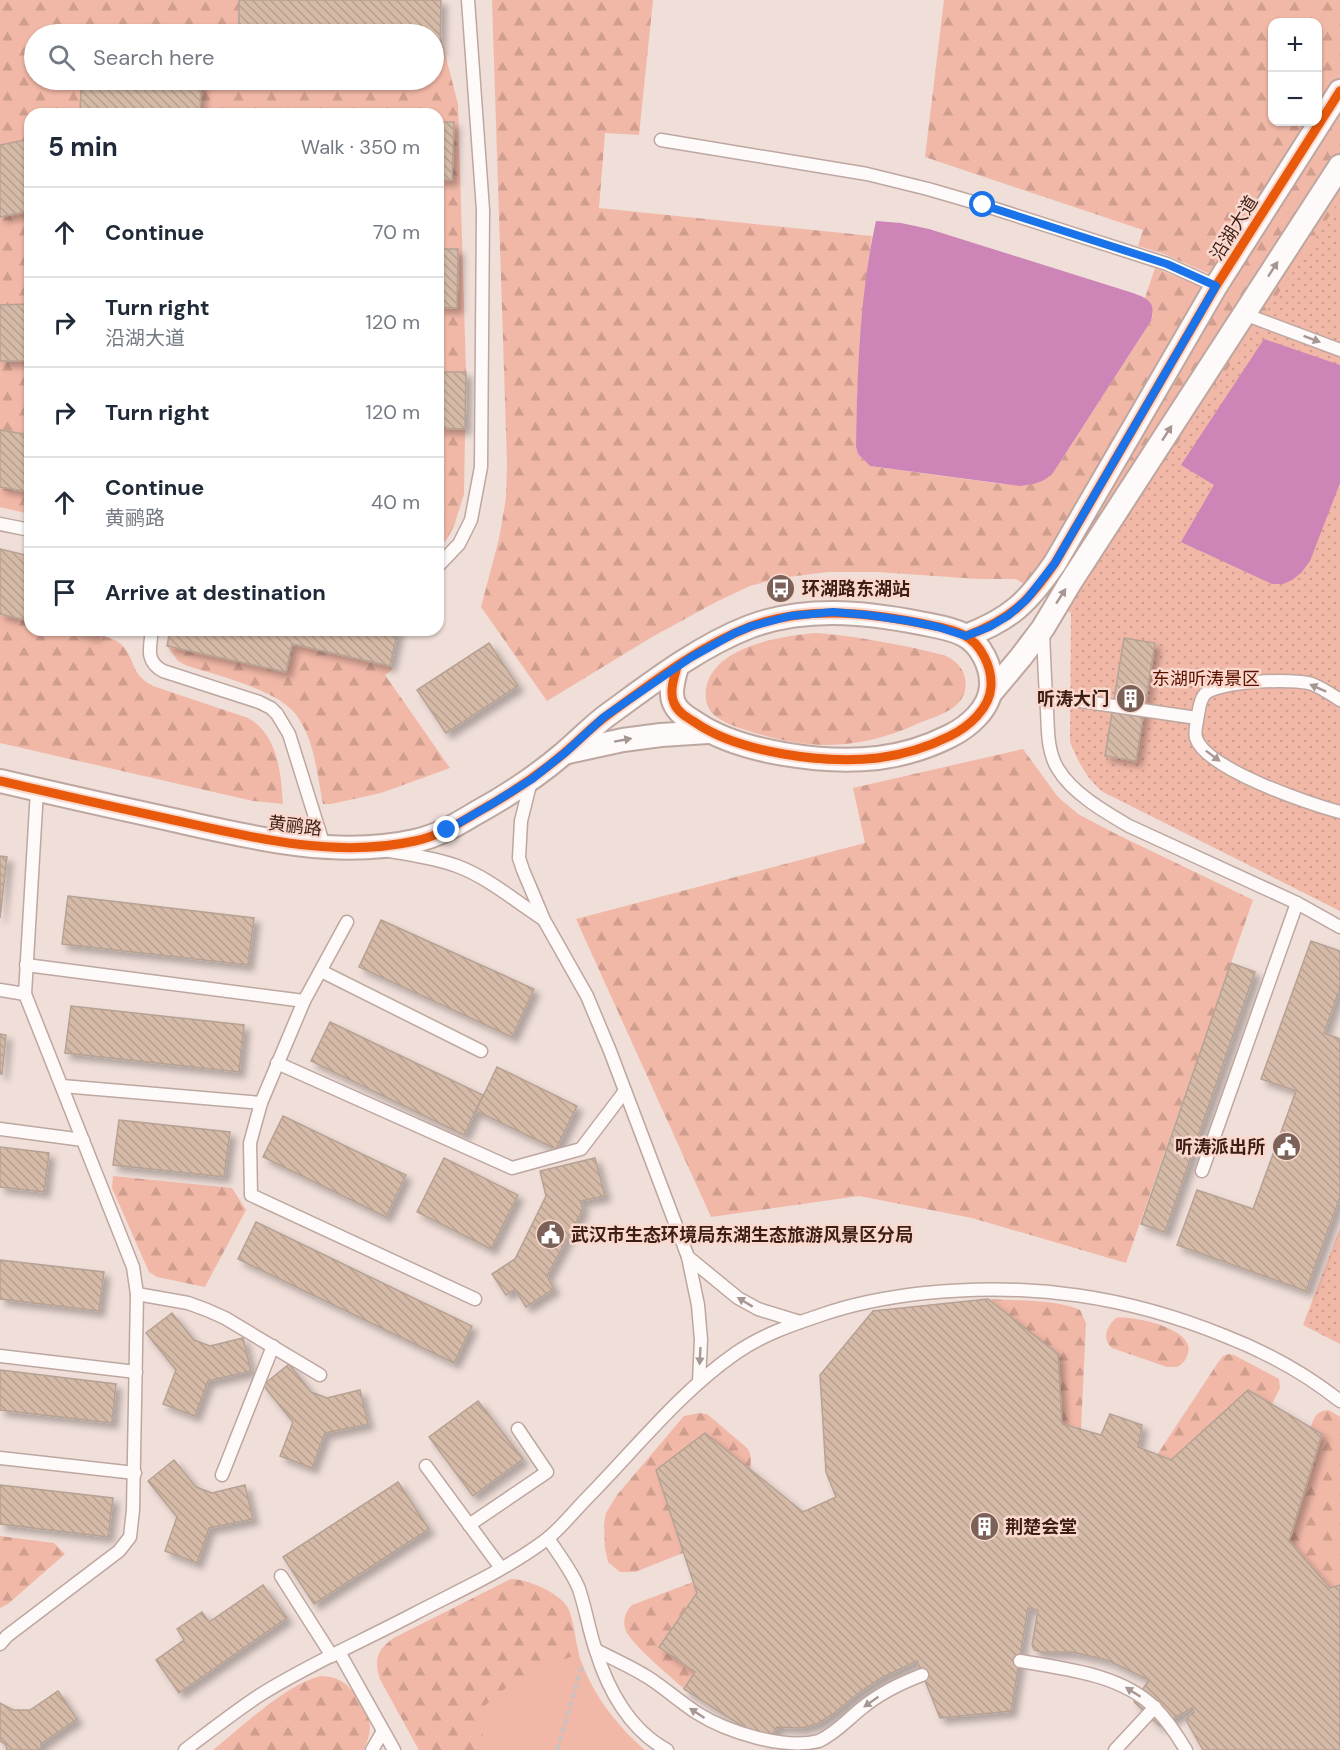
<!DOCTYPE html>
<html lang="en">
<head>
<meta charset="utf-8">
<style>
	:root { --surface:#fff; --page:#f6f6f7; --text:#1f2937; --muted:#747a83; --line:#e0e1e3 }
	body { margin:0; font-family:"DM Sans","Noto Sans SC",sans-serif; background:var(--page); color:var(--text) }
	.controls { position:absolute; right:18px; top:18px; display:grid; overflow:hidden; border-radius:12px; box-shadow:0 2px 4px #0004 }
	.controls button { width:54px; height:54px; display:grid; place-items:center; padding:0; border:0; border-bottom:2px solid var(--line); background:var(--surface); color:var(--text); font:30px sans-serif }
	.stop { position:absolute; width:18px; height:18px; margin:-14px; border:4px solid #1a73e8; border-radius:50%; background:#fff }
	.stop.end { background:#1a73e8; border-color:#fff; box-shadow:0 2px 6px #0008 }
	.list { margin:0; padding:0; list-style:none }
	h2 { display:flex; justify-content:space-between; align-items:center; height:78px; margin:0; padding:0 24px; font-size:26px }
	h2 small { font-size:20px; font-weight:400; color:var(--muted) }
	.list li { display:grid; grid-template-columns:39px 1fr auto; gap:18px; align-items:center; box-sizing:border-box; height:90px; padding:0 24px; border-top:2px solid var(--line) }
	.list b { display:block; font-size:22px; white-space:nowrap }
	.list p { margin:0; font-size:20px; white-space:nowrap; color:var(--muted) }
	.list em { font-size:20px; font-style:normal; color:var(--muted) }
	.icon { flex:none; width:33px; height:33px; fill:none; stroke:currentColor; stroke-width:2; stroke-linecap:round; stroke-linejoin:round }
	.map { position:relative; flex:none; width:1340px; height:1750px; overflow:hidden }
	.search { position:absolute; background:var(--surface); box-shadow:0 2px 4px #0004; left:24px; top:24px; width:420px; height:66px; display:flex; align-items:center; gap:15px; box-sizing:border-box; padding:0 21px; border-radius:33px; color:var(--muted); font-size:22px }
	.panel { position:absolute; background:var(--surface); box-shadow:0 2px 4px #0004; left:24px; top:108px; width:420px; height:528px; border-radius:18px }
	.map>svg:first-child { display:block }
	.grass { fill:#f2b8a7 }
	.forest { fill:url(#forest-firs); fill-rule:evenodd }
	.park { fill:url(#park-dots) }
	.water { fill:#cd84b7 }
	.building { fill:url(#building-back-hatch); stroke:#b6a295; stroke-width:1.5; filter:url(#shadow) }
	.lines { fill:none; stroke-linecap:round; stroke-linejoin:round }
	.service-casing { stroke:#bda7a0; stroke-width:15 }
	.minor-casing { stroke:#bda7a0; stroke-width:26 }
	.path { stroke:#cbc2bf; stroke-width:4; stroke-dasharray:6 3; stroke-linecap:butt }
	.service { stroke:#fdfaf9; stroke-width:12 }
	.minor { stroke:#fdfaf9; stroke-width:22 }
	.cycleway-casing { stroke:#fad8ce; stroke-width:13 }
	.cycleway { stroke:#e8590c; stroke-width:9 }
	.oneway { fill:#a79792 }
	.route { stroke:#1a73e8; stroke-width:8 }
	.labels { text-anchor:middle; stroke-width:5; stroke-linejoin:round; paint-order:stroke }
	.street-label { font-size:18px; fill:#3d1e15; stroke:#fad8ce }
	.poi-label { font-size:18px; font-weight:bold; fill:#3d1e15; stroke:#fad8ce; text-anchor:start }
	.park-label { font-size:18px; fill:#5b1100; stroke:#fad8ce }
</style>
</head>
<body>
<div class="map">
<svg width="1340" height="1750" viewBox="0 0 1340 1750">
	<defs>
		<pattern id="forest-firs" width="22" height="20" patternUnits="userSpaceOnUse" patternTransform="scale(1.5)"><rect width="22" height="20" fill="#f2b8a7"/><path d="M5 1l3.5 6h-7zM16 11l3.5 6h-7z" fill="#d09e8f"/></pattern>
		<pattern id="park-dots" width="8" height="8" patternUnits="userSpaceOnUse" patternTransform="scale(1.5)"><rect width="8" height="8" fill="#f2b8a7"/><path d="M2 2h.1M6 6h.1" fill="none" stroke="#d09e8f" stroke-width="1.8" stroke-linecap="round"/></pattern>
		<pattern id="building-back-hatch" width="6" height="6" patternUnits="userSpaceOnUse" patternTransform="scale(1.5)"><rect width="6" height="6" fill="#d5baa7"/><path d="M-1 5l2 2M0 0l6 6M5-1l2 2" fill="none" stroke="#b89f8f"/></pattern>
		<filter id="shadow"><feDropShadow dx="5.5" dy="5.5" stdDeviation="3" flood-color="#0004"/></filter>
	</defs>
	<rect width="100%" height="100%" fill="#f0ded8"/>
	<path class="grass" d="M511 1579C527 1579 559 1593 567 1607 574 1620 574 1638 578 1652 590 1691 615 1724 645 1750H419L380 1679C374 1659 377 1650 394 1638Z"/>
	<g class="forest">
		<path d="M0 0H441L440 34 458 104 466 372 464 494 454 526 447 539 438 548V114H30V514L0 507ZM34 34H434V80H34Z"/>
		<path d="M492 0H653L639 135 605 133 599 208 872 236C862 306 857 376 856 447L858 454 870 466 1002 484 1053 473 1151 321 1153 314 1149 301 1145 298 1155 268 1203 287 1210 274 1164 254 1138 246 1143 230 925 157 944 0H1340V332L1090 574 1079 588 1071 613 1016 579H979L877 572H828L780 578 750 586 716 602 652 637 547 701 481 607 499 539 506 498 507 463ZM1272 22H1318V122H1272Z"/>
		<path d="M0 614 30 621V630C51 630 108 630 122 645 136 660 130 674 153 686L248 718C278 734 281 774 283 804L253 801 0 743Z"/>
		<path d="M816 633C853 636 887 642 923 650 933 653 946 654 953 660 965 669 969 683 963 696 956 712 931 718 917 724 860 750 809 751 749 731 737 727 723 723 713 714 706 707 705 698 706 689 713 646 781 636 816 633Z"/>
		<path d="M292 644 390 666 393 669 385 675 450 768 381 793 331 804H323C317 775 315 741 297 716 280 690 215 675 185 665L178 661 167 646 285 672Z"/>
		<polygon points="1023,749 1058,797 1078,814 1116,834 1253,900 1126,1263 972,1218 859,1196 711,1217 576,919 865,843 853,788"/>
		<polygon points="113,1176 232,1188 246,1210 205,1287 157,1277 149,1272 112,1188"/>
		<path d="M988 1299C1015 1301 1057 1299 1080 1310L1086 1323 1081 1429 1062 1424 1058 1354Z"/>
		<path d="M1116 1318C1132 1315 1196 1329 1188 1353 1186 1360 1183 1364 1177 1367H1167L1112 1348C1102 1339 1106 1327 1116 1318Z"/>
		<polygon points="1229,1354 1234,1355 1279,1379 1280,1388 1272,1404 1248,1390 1171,1460 1157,1455 1217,1364 1223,1356"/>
		<path d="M1329 1410 1340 1417V1585L1330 1588 1289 1541 1322 1434 1311 1427C1314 1416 1317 1411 1329 1410Z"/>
		<path d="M699 1413 707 1414 747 1448C752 1455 751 1462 750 1470L705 1433 656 1470 683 1553 635 1572H620L608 1562 605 1548 604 1524 606 1513 617 1495 684 1416Z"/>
		<polygon points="0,1536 54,1543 65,1554 8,1604 0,1608"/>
		<path d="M511 1579C527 1579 560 1593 568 1608 574 1621 575 1640 579 1654 549 1664 520 1675 496 1696 490 1701 483 1706 481 1714 478 1725 484 1740 488 1750H419L380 1679C374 1659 377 1650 394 1638Z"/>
		<path d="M693 1582 697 1593 659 1646 695 1672 684 1689C670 1676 633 1646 626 1631 622 1622 625 1612 632 1605Z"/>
		<path d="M320 1676C342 1676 351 1687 361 1704 365 1711 370 1718 370 1727 370 1735 367 1742 364 1750H213C243 1726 284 1686 320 1676Z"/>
	</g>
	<g class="park">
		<path d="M1340 199V911L1103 792C1087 779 1078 762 1070 742L1071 613 1079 588 1090 574 1315 239Z"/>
		<polygon points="1340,1228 1340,1344 1303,1325"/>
	</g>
	<g class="water">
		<path d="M876 221 901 223 929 229 1133 293C1149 299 1156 302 1151 321L1053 473C1043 483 1034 484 1020 486L870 466 858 454 856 447C857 374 860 291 876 221Z"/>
		<polygon points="1264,339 1340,365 1340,483 1310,561 1301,573 1292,580 1283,584 1272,584 1181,542 1214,485 1181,465"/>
	</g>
	<g class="building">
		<polygon points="239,0 441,0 440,52 434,51 434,34 239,34"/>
		<polygon points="161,80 201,80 200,114 80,114 81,87 161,89"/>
		<polygon points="438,122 454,122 452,180 438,180"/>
		<polygon points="30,139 30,211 0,217 0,145"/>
		<polygon points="438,249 458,249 457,308 438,307"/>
		<polygon points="28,304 28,361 0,361 0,305"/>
		<polygon points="438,372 466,372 465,429 438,428"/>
		<polygon points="0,430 30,435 30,492 0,487"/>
		<polygon points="0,549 30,556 30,621 0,614"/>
		<polygon points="70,630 97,630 95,636"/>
		<polygon points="170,630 398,630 390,666 292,644 286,672 167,646"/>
		<polygon points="1124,638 1155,643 1136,761 1105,756"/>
		<polygon points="489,643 518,686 446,733 417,690"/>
		<polygon points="0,856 7,857 0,918"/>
		<polygon points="68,896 254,918 248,965 62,944"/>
		<polygon points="381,920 534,989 512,1037 359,967"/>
		<polygon points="1311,941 1340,951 1340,988 1324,1033 1340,1039 1340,1197 1306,1291 1177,1245 1197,1190 1253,1209 1296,1091 1261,1079"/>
		<polygon points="1231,963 1255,972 1165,1232 1141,1224"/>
		<polygon points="71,1006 244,1025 239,1072 65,1053"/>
		<polygon points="330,1022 483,1095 464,1135 311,1061"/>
		<polygon points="0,1034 6,1035 2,1074 0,1074"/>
		<polygon points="497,1067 577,1106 556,1149 476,1111"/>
		<polygon points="283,1116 406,1175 386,1217 263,1157"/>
		<polygon points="119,1120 230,1132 224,1177 113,1165"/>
		<polygon points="0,1147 49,1153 44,1192 0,1187"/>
		<polygon points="444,1158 518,1195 491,1249 417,1212"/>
		<polygon points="595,1158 605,1196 580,1201 583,1209 547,1276 554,1289 526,1307 515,1289 506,1295 492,1274 515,1259 546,1196 540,1171"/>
		<polygon points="256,1222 472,1326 454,1363 238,1259"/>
		<polygon points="0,1260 104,1272 99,1311 0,1299"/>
		<polygon points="988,1299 1058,1354 1062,1424 1101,1435 1110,1414 1142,1425 1138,1447 1171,1460 1248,1390 1322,1434 1289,1541 1330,1588 1340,1585 1340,1750 1203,1750 1186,1720 1188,1717 1194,1712 1192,1708 1160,1726 1134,1702 1149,1680 1107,1660 1081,1654 1071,1652 1041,1652 1034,1650 1032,1645 1038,1610 1028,1608 1011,1711 940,1718 917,1661 883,1677 861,1691 833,1714 817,1724 801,1728 777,1727 767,1742 684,1689 695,1672 659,1647 697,1593 656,1470 705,1433 803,1512 836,1497 826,1472 820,1375 873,1311"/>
		<polygon points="172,1313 194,1340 210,1346 243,1338 251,1371 208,1381 195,1416 163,1404 176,1370 146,1333"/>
		<polygon points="289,1364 311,1392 327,1398 360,1390 368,1424 325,1433 312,1468 280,1456 293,1422 263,1385"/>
		<polygon points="0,1370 116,1384 112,1423 0,1410"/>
		<polygon points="478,1401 523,1459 473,1496 429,1437"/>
		<polygon points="174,1460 196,1487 212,1493 245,1485 253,1519 209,1528 197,1563 165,1551 177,1517 148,1481"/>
		<polygon points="398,1482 429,1529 314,1604 283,1557"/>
		<polygon points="0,1485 113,1498 108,1537 0,1524"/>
		<polygon points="263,1585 287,1618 179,1693 156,1660 184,1640 177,1629 202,1612 209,1622"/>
		<polygon points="58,1691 77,1719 41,1744 41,1750 7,1750 6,1745 0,1741 0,1703 13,1710 30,1710"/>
	</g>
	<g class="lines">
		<defs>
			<g id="service">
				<polyline points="661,140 867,174 928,189 983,205 1167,264 1216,286"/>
				<polyline points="1244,314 1340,350"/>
				<polyline points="0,524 30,530"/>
				<polyline points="438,566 459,544 471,520 481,467 483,210 468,0"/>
				<path d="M152 630C150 648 145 661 163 671L259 702 271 708 277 714 289 734 324 846"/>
				<path d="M1043 632C1044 658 1045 684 1047 710 1048 729 1047 752 1058 769 1072 793 1105 812 1129 826L1297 903 1340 927"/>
				<polyline points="1046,696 1197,718"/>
				<path d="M1340 700C1331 694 1322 688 1312 684 1294 678 1217 681 1205 694 1200 699 1199 709 1198 715 1197 722 1194 732 1196 738 1206 769 1309 804 1340 812"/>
				<polyline points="531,781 521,821 519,858 523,870 544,920 587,996 610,1051 688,1257 738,1298 758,1309 800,1322"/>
				<path d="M389 851C412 855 435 858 457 866 489 878 515 901 543 919"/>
				<polyline points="347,922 304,1001 261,1103 250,1143 251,1195 475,1299"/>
				<polyline points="26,965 304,1001"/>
				<polyline points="321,971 481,1051"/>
				<polyline points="0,990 25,994"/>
				<polyline points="277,1063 512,1168 581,1149 625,1091"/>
				<polyline points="62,1086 261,1103"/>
				<polyline points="0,1129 83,1140"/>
				<polyline points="1202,1171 1297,903"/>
				<polyline points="688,1257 698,1305 701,1340 699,1382"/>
				<polyline points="137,1294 188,1303 207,1310 225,1318 320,1375"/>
				<polyline points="0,1356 136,1372"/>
				<polyline points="0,1458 135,1473"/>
				<polyline points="426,1466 501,1568"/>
				<polyline points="222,1475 273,1346"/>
				<polyline points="469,1525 547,1472 518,1429"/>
				<path d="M548 1538C558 1554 572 1571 579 1589 586 1610 589 1631 596 1651 608 1690 630 1730 667 1750"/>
				<polyline points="281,1576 332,1656"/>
				<polyline points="0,1644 7,1636 119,1551 130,1537 133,1510 137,1294 133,1267 25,994 37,790"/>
				<path d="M596 1650C613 1659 632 1667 649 1678 666 1689 680 1702 697 1713 727 1732 784 1750 819 1741 836 1733 847 1720 862 1708 880 1693 901 1683 922 1675"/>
				<polyline points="339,1652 394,1750"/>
				<path d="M1020 1661C1065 1669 1121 1674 1155 1708 1167 1720 1177 1735 1186 1750"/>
				<path d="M185 1750C210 1731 234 1712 260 1695 309 1664 363 1641 414 1614 458 1591 506 1570 547 1539 562 1527 575 1510 589 1496 636 1448 681 1391 736 1353 762 1335 791 1325 821 1315 855 1303 889 1297 925 1293 1030 1282 1127 1296 1225 1336 1266 1352 1305 1373 1340 1401"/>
				<polyline points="372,1750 383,1731"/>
				<polyline points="1115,1750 1155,1707"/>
			</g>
			<g id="minor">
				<path d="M966 636C1011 619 1028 602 1055 563L1216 286 1340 91"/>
				<polyline points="990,694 1021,657 1043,628 1070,583 1340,166"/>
				<polyline points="568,752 623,740 661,735 708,732"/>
				<path d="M0 781C56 794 113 807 169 819 249 837 334 859 415 841 438 836 456 825 476 813 507 796 536 777 563 754 579 741 592 726 609 714 653 682 698 647 749 627 804 606 864 612 920 623 934 626 951 628 964 635 981 644 992 667 991 686 990 709 968 727 950 736 928 747 902 755 878 758 825 764 740 753 696 723 688 718 678 713 674 703 669 692 674 678 677 667"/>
			</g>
		</defs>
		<use href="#service" class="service-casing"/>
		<use href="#minor" class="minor-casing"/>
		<polyline class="path" points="557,1750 582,1666"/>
		<use href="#service" class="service"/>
		<use href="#minor" class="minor"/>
		<defs>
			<g id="cycleway">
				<path d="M966 636C1011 619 1028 602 1055 563L1216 286 1340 91"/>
				<path d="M0 781C56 794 113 807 169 819 249 837 334 859 415 841 438 836 456 825 476 813 507 796 536 777 563 754 579 741 592 726 609 714 653 682 698 647 749 627 804 606 864 612 920 623 934 626 951 628 964 635 981 644 992 667 991 686 990 709 968 727 950 736 928 747 902 755 878 758 825 764 740 753 696 723 688 718 678 713 674 703 669 692 674 678 677 667"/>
			</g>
		</defs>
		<use href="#cycleway" class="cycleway-casing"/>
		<use href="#cycleway" class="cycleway"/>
	</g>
	<defs><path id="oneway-solid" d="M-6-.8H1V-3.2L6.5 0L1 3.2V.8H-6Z" transform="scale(1.5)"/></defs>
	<g class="oneway">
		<use href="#oneway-solid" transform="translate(1273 269) rotate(-57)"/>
		<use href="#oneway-solid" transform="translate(1312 339) rotate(21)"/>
		<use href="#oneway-solid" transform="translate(1167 433) rotate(-57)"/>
		<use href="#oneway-solid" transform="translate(1061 596) rotate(-57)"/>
		<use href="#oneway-solid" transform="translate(1318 688) rotate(-156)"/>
		<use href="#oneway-solid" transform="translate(623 740) rotate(-10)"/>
		<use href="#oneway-solid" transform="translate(1213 756) rotate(37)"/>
		<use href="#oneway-solid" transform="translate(745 1302) rotate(-149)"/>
		<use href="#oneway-solid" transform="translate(700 1356) rotate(93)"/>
		<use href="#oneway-solid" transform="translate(1133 1692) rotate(-148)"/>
		<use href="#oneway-solid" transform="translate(871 1702) rotate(145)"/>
		<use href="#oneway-solid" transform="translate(697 1713) rotate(-147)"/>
	</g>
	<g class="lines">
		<polyline class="route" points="447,830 492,804 532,779 566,752 604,717 690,658 735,633 752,626 790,616 833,612 868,615 909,621 938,627 966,636 989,627 1009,615 1027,599 1055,563 1216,286 1167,264 983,205"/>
	</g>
	<defs>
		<symbol id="bus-disc" viewBox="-11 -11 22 22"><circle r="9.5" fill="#7c6159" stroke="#fad8ce"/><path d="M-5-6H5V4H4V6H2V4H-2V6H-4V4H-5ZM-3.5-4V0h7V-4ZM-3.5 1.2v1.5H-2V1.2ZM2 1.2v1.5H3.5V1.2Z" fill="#fff"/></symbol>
		<symbol id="building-disc" viewBox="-11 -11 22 22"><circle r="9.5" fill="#7c6159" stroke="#fad8ce"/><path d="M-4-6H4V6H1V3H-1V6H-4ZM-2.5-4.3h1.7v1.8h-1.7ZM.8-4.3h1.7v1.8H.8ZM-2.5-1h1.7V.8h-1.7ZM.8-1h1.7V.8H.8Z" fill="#fff"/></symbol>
		<symbol id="civic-disc" viewBox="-11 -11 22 22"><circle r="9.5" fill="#7c6159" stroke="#fad8ce"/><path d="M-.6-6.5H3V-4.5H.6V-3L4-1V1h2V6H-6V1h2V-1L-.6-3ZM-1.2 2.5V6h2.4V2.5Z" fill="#fff"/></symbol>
	</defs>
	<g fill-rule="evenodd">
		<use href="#bus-disc" x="764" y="572" width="33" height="33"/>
		<use href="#building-disc" x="1114" y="682" width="33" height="33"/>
		<use href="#civic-disc" x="1270" y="1130" width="33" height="33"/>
		<use href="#civic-disc" x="534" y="1218" width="33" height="33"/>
		<use href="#building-disc" x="968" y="1510" width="33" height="33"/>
	</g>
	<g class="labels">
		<g class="street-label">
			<text transform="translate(1234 228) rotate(-58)" y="6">沿湖大道</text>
			<text transform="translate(295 826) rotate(7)" y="6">黄鹂路</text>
		</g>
		<g class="poi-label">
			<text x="802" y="595">环湖路东湖站</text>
			<text x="1109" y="705" text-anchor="end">听涛大门</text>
			<text x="1265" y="1153" text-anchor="end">听涛派出所</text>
			<text x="571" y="1241">武汉市生态环境局东湖生态旅游风景区分局</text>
			<text x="1005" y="1533">荆楚会堂</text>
		</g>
		<g class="park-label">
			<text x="1206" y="685">东湖听涛景区</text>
		</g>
	</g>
</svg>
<div class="controls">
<button>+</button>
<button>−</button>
</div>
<div class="stop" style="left:983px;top:205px"></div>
<div class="stop end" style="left:447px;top:830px"></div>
<div class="search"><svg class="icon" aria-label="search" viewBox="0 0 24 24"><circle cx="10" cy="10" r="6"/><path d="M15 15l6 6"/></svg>Search here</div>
<section class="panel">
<h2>5 min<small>Walk · 350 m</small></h2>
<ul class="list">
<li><svg class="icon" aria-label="ahead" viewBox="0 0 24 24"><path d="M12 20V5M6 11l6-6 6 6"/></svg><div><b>Continue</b></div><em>70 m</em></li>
<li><svg class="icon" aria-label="right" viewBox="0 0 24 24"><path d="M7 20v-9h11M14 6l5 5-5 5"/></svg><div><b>Turn right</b><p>沿湖大道</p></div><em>120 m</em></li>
<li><svg class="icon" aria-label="right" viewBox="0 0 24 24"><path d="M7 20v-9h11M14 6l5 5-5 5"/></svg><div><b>Turn right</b></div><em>120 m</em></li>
<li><svg class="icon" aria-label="ahead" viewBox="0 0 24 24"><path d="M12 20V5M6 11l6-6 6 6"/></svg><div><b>Continue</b><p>黄鹂路</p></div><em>40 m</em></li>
<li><svg class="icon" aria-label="arrive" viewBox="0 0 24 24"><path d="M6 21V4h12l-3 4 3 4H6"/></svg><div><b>Arrive at destination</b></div></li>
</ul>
</section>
</div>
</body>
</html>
